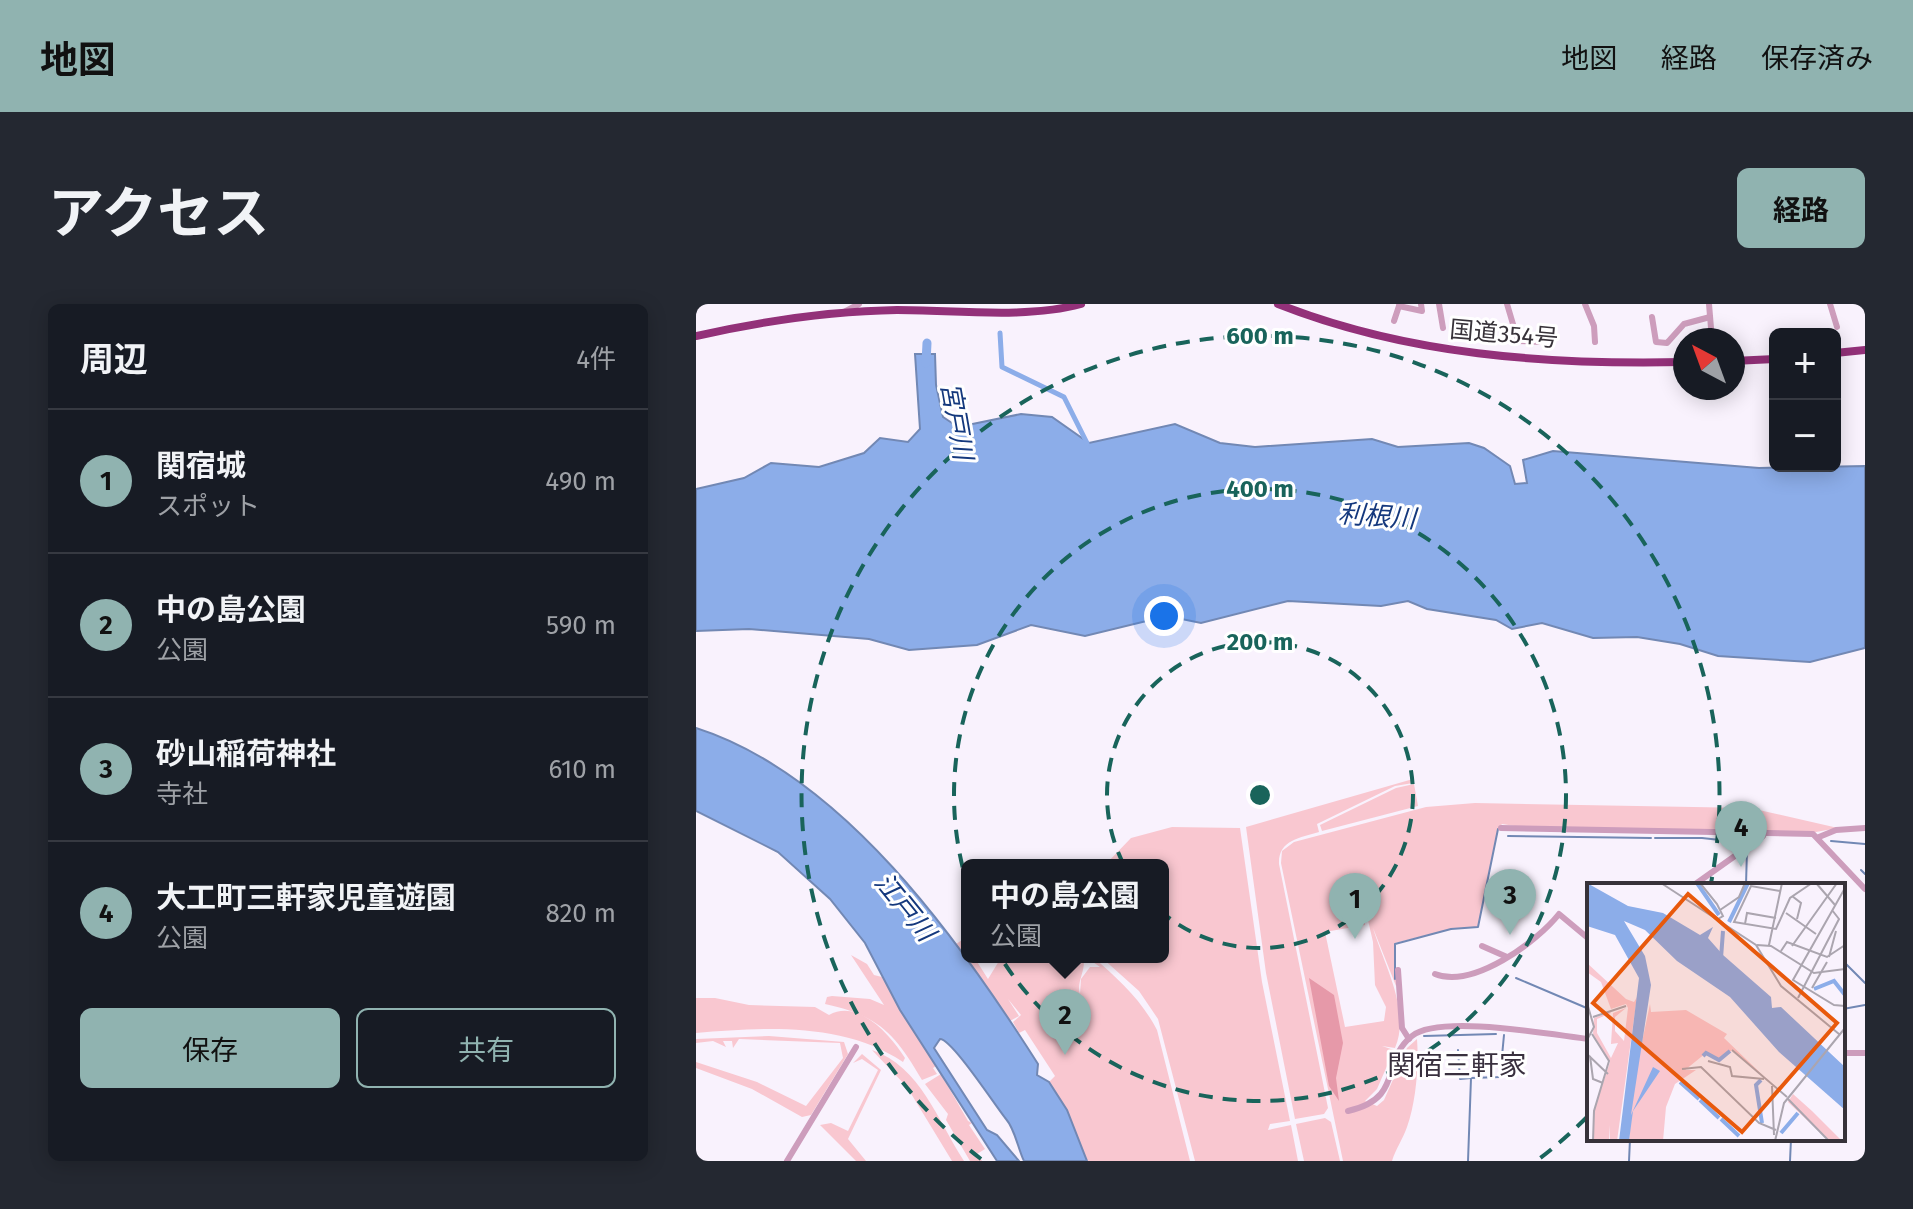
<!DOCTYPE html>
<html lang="ja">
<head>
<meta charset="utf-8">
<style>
	:root { --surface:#171b24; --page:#242831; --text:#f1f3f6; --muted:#9ea1a6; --line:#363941; --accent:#90b3b0 }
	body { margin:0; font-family:"Fira Sans","Noto Sans JP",sans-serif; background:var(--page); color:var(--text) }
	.controls { position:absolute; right:24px; top:24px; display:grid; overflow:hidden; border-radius:12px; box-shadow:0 4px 20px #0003 }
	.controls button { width:72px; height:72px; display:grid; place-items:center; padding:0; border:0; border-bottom:2px solid var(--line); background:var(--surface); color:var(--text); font:40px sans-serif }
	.compass { position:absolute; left:977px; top:24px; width:72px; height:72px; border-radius:50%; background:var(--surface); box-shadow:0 4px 20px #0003; rotate:319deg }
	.you { position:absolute; left:468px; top:312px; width:28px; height:28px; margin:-20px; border:6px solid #fff; border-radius:50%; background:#1a73e8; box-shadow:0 0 0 12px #1a73e833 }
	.badge { display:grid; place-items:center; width:52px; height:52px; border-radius:50%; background:var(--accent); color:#111; font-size:26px; font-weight:700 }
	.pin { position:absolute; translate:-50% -66px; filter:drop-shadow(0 2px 4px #0008) }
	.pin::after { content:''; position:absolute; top:42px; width:28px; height:24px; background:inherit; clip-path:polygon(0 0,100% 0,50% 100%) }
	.popup { position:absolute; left:265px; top:555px; width:208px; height:104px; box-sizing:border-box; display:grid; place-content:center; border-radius:12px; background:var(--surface); filter:drop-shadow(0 2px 6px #0005); font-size:26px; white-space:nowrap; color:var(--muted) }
	.popup b { font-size:30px; color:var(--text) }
	.popup::after { content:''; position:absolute; left:50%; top:100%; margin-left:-16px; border:16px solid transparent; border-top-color:var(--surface) }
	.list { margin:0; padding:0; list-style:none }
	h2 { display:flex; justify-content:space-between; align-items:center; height:104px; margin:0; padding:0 32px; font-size:34px }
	h2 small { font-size:26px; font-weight:400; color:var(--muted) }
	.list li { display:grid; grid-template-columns:52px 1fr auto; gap:24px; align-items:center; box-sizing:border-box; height:144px; padding:0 32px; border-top:2px solid var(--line) }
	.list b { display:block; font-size:30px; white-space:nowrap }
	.list p { margin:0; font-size:26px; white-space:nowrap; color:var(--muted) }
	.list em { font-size:26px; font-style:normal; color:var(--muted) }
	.actions { display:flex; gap:16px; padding:24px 32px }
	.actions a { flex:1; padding:18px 0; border:2px solid var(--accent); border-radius:12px; text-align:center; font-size:28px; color:var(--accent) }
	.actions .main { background:var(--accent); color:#111 }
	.map { position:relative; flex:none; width:1169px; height:857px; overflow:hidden; border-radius:12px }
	header { display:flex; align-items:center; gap:48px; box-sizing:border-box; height:112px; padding:0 40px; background:var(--accent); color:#111 }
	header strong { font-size:38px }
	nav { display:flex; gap:44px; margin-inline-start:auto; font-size:28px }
	.intro { display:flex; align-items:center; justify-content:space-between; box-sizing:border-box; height:192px; padding:0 48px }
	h1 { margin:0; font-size:56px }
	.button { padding:20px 36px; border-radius:12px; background:var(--accent); color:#111; font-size:28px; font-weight:700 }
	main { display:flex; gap:48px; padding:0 48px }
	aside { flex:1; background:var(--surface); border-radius:12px; box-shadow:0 4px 20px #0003 }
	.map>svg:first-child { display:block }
	.green { fill:#f9c7d0; fill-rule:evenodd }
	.forest { fill:#e699a9 }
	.water { fill:#8cade9; stroke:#7288b4; stroke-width:2 }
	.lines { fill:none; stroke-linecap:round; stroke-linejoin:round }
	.stream { stroke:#7288b4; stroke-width:2 }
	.canal { stroke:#8cade9; stroke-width:5 }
	.river { stroke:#8cade9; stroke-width:9 }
	.minor { stroke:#cd9dbc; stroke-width:6 }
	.highway { stroke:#933179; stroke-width:8 }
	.ring { fill:none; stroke:#19645b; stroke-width:4; stroke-dasharray:14 10 }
	.labels { text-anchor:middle; stroke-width:6; stroke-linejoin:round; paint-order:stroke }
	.street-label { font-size:24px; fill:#373239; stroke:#fff }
	.water-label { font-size:26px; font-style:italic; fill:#14387d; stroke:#fff }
	.quarter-label { font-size:28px; fill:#39303e; stroke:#fff }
	.inset-river { fill:none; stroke:#8cade9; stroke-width:4 }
	.inset-road { fill:none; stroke:#aba5af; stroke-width:2 }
	.view { fill:#e8590c; fill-opacity:0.15; stroke:#e8590c; stroke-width:4 }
	.inset-edge { fill:none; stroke:#373239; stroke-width:4 }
	.centre { fill:#19645b; stroke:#fff; stroke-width:4 }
	.ring-label { font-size:24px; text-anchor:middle; font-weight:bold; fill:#19645b; stroke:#fff; stroke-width:6; stroke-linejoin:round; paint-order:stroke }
</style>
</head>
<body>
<header>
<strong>地図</strong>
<nav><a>地図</a><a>経路</a><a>保存済み</a></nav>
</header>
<div class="intro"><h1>アクセス</h1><a class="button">経路</a></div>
<main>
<aside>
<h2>周辺<small>4件</small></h2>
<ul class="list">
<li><span class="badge">1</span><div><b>関宿城</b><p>スポット</p></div><em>490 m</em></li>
<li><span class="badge">2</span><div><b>中の島公園</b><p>公園</p></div><em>590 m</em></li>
<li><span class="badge">3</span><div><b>砂山稲荷神社</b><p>寺社</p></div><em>610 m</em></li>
<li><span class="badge">4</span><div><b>大工町三軒家児童遊園</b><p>公園</p></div><em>820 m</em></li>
</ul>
<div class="actions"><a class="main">保存</a><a>共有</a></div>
</aside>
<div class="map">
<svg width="1169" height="857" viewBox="0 0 1169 857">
	<rect width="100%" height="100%" fill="#f9f2fd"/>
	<g class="green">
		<path d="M717 475V479L699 482 621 520 623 528C604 534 582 536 583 560L632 804 628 810 599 815 570 669 550 523Z"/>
		<polygon points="718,480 722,502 626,527 624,521 700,484"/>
		<path d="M779 499 1054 504 1142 524 1120 528 831 524 806 520 802 525 782 623 755 625 699 639 700 682 677 624C688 661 715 707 699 744L686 742 698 746 681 785 669 797 681 802 688 796 711 744 721 735C723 761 720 798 711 823 707 835 700 844 696 857H647L585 559 586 547 598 538 730 503ZM668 612H671L677 638 679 681 690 703 688 717 649 723 629 628 669 621Z"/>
		<polygon points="476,523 544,524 566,678 594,817 574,820 572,826 595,821 602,857 499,857 462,715 443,687 405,653 467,653 467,561 409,561 435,534"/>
		<path d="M266 636 271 643V653H278L292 675 303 657 300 653H387C391 665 380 678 384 690L385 675 394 663H404L390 653H397C422 675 445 695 461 726L494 857H391L371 806 353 778 359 772 329 726 323 729 317 718 325 711 312 695 323 712 314 717 260 640Z"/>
		<path d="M155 651 171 660 178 671 186 673 240 762 237 764 241 770 226 776C199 730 184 712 129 700L131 693 136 692 174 695 188 701Z"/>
		<path d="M0 694H19L53 701 119 703 133 711C163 694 195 732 209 754L207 758C148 718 68 723 0 729Z"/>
		<polygon points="73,732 148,738 152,750 115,811 106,813 56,785 0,764 0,758 61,778 110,802 147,754 144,739 43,735 37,744 36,737 27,737 30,743 17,737 0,739 0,735"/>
		<path d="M176 746C224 762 242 817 268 857H256L211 783Z"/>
		<polygon points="166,750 185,766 152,835 170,857 160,857 124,821 135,819 152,827 182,766 166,755 157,759"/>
		<polygon points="245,770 272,817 276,819 273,821 289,845 281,850 286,857 274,857 250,816 252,810 229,780"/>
		<polygon points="629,814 635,818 644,857 608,857 600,820"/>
	</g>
	<polygon class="forest" points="613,674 638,691 647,739 640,774 643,797 633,782"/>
	<g class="water">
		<polygon points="219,50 239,50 240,81 247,113 262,123 325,110 356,113 393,139 479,120 524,139 559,143 676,135 702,143 773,139 788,144 814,162 819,180 831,179 827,156 857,147 1063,164 1169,162 1169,344 1114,358 1022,352 984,340 941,333 897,334 846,319 816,325 800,316 731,305 712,297 685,302 592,297 505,319 471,312 389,332 335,321 281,341 213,346 173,335 53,325 0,327 0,185 48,174 75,159 123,163 168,149 184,134 212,138 224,125"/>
		<path d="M0 424C147 471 264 637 342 760L341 771 353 778 371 806 391 857H328C322 845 319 825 310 815 300 803 256 735 244 735L238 744 291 826 301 831 323 857H301L204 706 169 639 134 595 82 548 0 507Z"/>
	</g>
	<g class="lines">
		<g class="stream">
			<polyline points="812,532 955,534"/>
			<polyline points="959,534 1006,534 1051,539"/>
			<polyline points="1135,537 1169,540"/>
			<polyline points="1165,566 1169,570"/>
			<polyline points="1050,581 1051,545"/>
			<polyline points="1147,657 1169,679"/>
			<polyline points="820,674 893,705"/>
			<polyline points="699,675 699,640 755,625 782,623 802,525"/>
			<polyline points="1147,705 1169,701"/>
			<polyline points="728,732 800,730"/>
			<polyline points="762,746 764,775 775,774"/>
			<polyline points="772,857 775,774 804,773 808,731"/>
			<polyline points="933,857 934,835"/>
			<polyline points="1094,857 1095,835"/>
		</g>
		<polyline class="canal" points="304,29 306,63 368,93 391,139"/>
		<polyline class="river" points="230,59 231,39"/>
		<g class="minor">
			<polyline points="743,0 747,24"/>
			<polyline points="811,0 822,37 846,38"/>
			<polyline points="889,0 898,22 899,38"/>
			<polyline points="1013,0 1016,36"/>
			<polyline points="1134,0 1141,23"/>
			<polyline points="703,2 726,7 725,0"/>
			<polyline points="148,8 163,0"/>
			<polyline points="956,13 960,38 971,39 988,20 1014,13"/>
			<polyline points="698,17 703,2"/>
			<polyline points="805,524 1117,530 1169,585"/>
			<polyline points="1123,533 1140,526 1169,524"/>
			<polyline points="998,581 1067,532"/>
			<polyline points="786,642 811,653"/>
			<polyline points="702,666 706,724 713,735"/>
			<path d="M739 670C777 685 841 638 863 610L893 635"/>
			<polyline points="1147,749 1169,749"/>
			<path d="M652 807C709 794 684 757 716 732 744 710 857 731 893 735"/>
			<polyline points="91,857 160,743"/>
		</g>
		<g class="highway">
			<path d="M582 0C711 51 851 61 989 58"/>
			<path d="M0 32C67 17 133 7 201 6 258 6 331 15 385 0"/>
			<polyline points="1139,49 1169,46"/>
			<polyline points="1037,57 1079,55"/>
		</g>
	</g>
	<g class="ring">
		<circle cx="564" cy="491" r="153"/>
		<circle cx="564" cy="491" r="306"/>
		<path d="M891 813A459 459 0 0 1 843 855M285 855A459 459 0 1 1 1015 579"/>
	</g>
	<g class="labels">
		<g class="street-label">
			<text transform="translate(808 30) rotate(5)" y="8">国道354号</text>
		</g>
		<g class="water-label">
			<text transform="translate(261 117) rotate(80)" y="9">宮戸川</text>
			<text transform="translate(681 212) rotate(4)" y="9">利根川</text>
			<text transform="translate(209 603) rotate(51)" y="9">江戸川</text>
		</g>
		<g class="quarter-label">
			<text x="761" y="771">関宿三軒家</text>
		</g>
	</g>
	<g transform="translate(891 579)">
		<rect width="258" height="258" fill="#f9f2fd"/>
		<path d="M0 80 39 116 47 119 50 114 30 258H23V242L22 258H6L7 227 23 179 6 151 7 135 23 129 24 130 10 136V150L24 175 31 160 24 161 26 130 39 125 28 134V148L37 158 41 125 39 121 24 126 14 99 0 89ZM63 121 64 129 99 127 140 151 137 155 188 204 145 167 132 177 119 170 98 187H109L88 201 79 224 76 258H42L45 207ZM206 211 225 228 255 258H242L201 219Z" fill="#f9c7d0"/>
		<path d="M0 0 41 23 76 30 113 52 126 44 121 55 136 72 184 114 185 125 194 124 258 184V227L192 169 143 114 90 78 58 47 37 38 58 73 64 102 44 232 66 184 73 188 46 228 42 258H32L52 95 28 52 0 43Z" fill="#8cade9"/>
		<path class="inset-river" d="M110 0 132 32M142 39 161 0M134 75 136 48M227 106 247 98 258 112M116 173 119 170 132 177 143 168M174 197 169 202 175 240M93 199 112 216M113 217 132 235M134 236 152 253M194 250 211 230"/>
		<path class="inset-road" d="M74 0 169 62 194 103 252 151M113 0 130 21 136 33 131 36M229 0 248 22M258 5 206 97 247 122 258 123M193 8 164 3 147 39 189 46 203 15 225 0M205 13 214 20 210 36M133 27 152 14 158 0M199 30 229 51M158 41 160 30 189 35M170 62 184 63 227 90 258 86M182 62 195 0M205 63 250 0M194 68 200 59 240 74 258 62M242 74 249 48M225 105 240 79M211 115 252 36 245 27M0 120 7 144 0 157M6 134 39 123M5 151 22 178 7 228 6 258M145 167 200 214M0 171 21 191M3 173 6 196 16 200M121 178 143 184 145 193 177 196M95 186 114 184 172 240 189 247M185 203 187 252M201 216 242 258M188 258 197 220 258 145"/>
		<path class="view" d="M101 11 250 140 155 249 6 120Z"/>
		<rect width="258" height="258" class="inset-edge"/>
	</g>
	<circle cx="564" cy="491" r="12" class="centre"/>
	<g class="ring-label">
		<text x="564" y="40">600 m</text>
		<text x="564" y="193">400 m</text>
		<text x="564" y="346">200 m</text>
	</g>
</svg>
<div class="controls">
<button>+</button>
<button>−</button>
</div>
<svg class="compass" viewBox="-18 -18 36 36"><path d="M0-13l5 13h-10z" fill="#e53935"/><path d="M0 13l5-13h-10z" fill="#9ea1a6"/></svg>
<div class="you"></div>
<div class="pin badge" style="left:659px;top:635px">1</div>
<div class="pin badge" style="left:369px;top:751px">2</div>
<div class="popup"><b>中の島公園</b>公園</div>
<div class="pin badge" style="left:814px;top:631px">3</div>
<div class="pin badge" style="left:1045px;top:563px">4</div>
</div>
</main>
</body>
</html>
